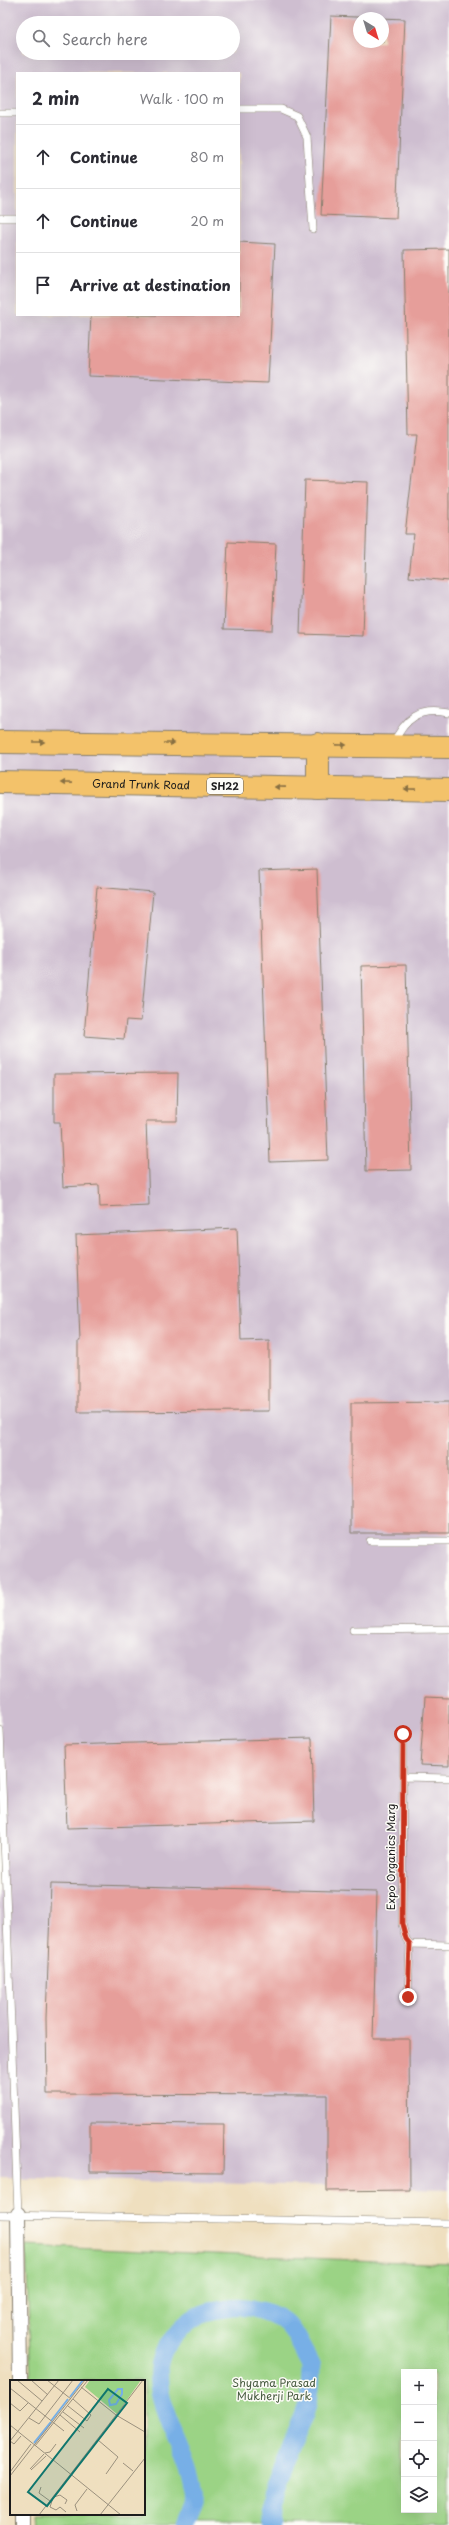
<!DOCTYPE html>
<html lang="en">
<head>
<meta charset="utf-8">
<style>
	:root { --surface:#fff; --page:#f7f7f7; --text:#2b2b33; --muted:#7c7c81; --line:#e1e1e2 }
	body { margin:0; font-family:"Playpen Sans",sans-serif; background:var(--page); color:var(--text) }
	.controls { position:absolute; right:12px; bottom:12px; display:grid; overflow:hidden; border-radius:0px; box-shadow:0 4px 16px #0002 }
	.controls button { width:36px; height:36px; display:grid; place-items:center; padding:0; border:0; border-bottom:1px solid var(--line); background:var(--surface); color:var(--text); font:20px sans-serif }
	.compass { position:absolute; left:353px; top:12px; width:36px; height:36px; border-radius:50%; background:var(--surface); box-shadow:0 4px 16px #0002; rotate:142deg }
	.stop { position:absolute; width:12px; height:12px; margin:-9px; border:3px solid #c8321e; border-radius:50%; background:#fff }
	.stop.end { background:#c8321e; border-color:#fff; box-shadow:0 1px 4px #0008 }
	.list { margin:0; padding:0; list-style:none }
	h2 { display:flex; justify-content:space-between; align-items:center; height:52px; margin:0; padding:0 16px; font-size:17px }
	h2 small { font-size:13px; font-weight:400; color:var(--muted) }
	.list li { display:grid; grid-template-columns:26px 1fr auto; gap:12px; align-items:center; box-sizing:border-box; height:64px; padding:0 16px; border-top:1px solid var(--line) }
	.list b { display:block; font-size:15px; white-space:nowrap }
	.list em { font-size:13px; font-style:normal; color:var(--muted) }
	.icon { flex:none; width:22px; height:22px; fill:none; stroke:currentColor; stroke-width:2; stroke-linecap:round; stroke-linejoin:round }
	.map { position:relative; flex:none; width:449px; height:2525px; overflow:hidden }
	.search { position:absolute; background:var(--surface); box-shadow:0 4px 16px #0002; left:16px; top:16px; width:224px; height:44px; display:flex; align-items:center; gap:10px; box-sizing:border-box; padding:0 14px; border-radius:22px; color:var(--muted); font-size:15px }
	.panel { position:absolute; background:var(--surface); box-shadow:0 4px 16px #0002; left:16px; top:72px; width:224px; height:244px; border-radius:0px }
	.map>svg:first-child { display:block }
	.industrial { fill:#cebed0; fill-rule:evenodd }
	.green { fill:#9bd385; stroke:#5c7850; fill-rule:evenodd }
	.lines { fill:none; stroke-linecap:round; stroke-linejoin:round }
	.canal { stroke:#77afe6; stroke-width:18 }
	.building { fill:#e69e9a; fill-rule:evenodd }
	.service-casing { stroke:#867e6e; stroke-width:8 }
	.minor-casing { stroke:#867e6e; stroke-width:16 }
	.trunk-casing { stroke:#867e6e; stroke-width:24 }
	.service { stroke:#fff; stroke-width:7 }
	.minor { stroke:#fff; stroke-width:14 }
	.trunk { stroke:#f3c26a; stroke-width:22 }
	.oneway { fill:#886f43 }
	.route { stroke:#c8321e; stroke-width:5 }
	.labels { text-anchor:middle; stroke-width:3; stroke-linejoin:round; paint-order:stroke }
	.shield { fill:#fdfcf7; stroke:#605f5e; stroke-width:1 }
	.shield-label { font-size:10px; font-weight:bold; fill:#1c1c1c }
	.street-label { font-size:11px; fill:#1c1c1c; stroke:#fdfcf7 }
	.park-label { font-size:11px; fill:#485c41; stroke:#fdfcf7 }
	.inset-river { fill:none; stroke:#77afe6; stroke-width:2 }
	.inset-road { fill:none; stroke:#9b917e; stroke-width:1 }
	.view { fill:#0f766e; fill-opacity:0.15; stroke:#0f766e; stroke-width:2 }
	.inset-edge { fill:none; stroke:#1c1c1c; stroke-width:2 }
</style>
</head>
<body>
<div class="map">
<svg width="449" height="2525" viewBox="0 0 449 2525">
	<rect width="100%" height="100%" fill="#fdfcf7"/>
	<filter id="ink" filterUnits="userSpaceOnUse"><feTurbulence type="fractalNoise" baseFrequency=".025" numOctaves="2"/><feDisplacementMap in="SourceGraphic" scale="8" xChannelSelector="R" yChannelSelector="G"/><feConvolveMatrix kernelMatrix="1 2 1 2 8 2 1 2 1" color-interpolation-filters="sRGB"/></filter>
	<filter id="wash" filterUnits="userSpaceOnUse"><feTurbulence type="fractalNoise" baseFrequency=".012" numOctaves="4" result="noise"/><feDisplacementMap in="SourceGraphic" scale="16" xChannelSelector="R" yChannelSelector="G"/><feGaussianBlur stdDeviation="0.9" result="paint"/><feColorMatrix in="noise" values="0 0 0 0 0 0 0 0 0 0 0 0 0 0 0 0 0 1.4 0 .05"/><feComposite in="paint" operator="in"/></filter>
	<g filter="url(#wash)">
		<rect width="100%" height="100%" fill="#efdfbf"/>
		<path class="industrial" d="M0 0H449V2189L0 2178ZM359 18H383V42H359ZM23 23H233V53H23ZM17 73H239V315H17Z"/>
		<path class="green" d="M26 2246 449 2264V2525H36L35 2514H144V2381H31ZM404 2372H434V2510H404Z"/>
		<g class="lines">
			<path class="canal" d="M186 2525C189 2518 194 2509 194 2502 195 2453 142 2400 163 2352 165 2347 170 2342 174 2337 181 2327 195 2315 207 2312 235 2305 252 2304 279 2318 290 2324 295 2335 301 2346 304 2352 308 2358 311 2365 312 2370 311 2377 311 2382 310 2431 259 2478 272 2525"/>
		</g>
		<g id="blocks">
			<g class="building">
				<path d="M331 16 405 19 396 218 321 215ZM359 18H383V42H359Z"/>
				<polygon points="239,242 275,244 268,383 88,376 91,315 239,315"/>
				<polygon points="449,249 449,581 409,577 414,534 405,534 417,434 408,434 404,250"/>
				<polygon points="305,480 368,482 363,636 300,634"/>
				<polygon points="228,542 276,544 272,630 224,629"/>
				<polygon points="317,869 328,1160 270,1162 259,871"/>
				<polygon points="97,887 153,892 141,1021 126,1020 124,1039 84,1036"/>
				<polygon points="406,965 411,1170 366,1171 361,966"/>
				<polygon points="178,1073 177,1121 146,1121 149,1205 100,1207 99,1185 63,1187 60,1122 54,1122 54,1074"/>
				<polygon points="237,1228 241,1341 269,1340 269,1411 78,1412 78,1341 80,1341 76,1235"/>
				<polygon points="449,1402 449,1533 351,1533 351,1403"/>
				<polygon points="425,1697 449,1698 449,1766 420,1765"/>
				<polygon points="312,1738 314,1821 67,1828 64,1745"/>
				<polygon points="51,1884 377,1892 373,2039 409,2039 410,2190 327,2191 327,2095 47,2094 46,2018"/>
				<polygon points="90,2123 224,2124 223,2173 90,2172"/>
			</g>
		</g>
	</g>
	<g filter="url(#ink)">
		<use href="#blocks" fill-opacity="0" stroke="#867e6e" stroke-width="1"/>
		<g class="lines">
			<defs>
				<g id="service">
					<polyline points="239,109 281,109 297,116 307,137 313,229"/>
					<polyline points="0,113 17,113"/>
					<polyline points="0,218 17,218"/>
					<path d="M393 744C405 718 420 707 449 713"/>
					<polyline points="370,1541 449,1541"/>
					<polyline points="353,1630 449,1629"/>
					<polyline points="0,1730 18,2214"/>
					<polyline points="403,1777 403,1734"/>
					<polyline points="449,1778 403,1777 402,1924 406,1939 410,1944 449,1945"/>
					<polyline points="408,1997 410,1944"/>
					<polyline points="0,2215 449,2223"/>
				</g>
				<g id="minor">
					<polyline points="18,2214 20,2381"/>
					<polyline points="22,2514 22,2525"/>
				</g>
				<g id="trunk">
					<polyline points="0,742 449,747"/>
					<polyline points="318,744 318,788"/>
					<path id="s1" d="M0 782 449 790"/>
				</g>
			</defs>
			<use href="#service" class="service-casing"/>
			<use href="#minor" class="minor-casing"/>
			<use href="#trunk" class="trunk-casing"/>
			<use href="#service" class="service"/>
			<use href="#minor" class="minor"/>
			<use href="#trunk" class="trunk"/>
		</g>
		<defs><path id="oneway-solid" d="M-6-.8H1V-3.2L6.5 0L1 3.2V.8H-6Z"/></defs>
		<g class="oneway">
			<use href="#oneway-solid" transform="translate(39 742)"/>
			<use href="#oneway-solid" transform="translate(169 743)"/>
			<use href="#oneway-solid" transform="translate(341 745) rotate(1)"/>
			<use href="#oneway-solid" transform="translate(66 783) rotate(-179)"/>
			<use href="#oneway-solid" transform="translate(280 787) rotate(-179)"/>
			<use href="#oneway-solid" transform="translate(410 789) rotate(-179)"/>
		</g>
	</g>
	<g class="lines" filter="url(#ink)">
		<polyline class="route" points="403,1734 402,1924 406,1939 410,1944 408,1997"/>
	</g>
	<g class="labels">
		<rect class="shield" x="207" y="778" width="36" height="16" rx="3"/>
		<g class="shield-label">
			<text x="225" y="790">SH22</text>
		</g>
		<g class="street-label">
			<text dy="4" stroke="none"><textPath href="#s1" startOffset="141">Grand Trunk Road</textPath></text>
			<text transform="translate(391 1857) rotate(-90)" y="4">Expo Organics Marg</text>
		</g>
		<g class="park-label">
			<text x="274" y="2387">Shyama Prasad<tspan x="274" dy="13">Mukherji Park</tspan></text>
		</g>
	</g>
	<g transform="translate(10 2380)">
		<rect width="135" height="135" fill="#efdfbf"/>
		<path d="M80 0H131L107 34 75 7Z" fill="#9bd385"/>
		<path class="inset-river" d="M108 9H112V14L106 24 100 25 99 20ZM60 17 73 0M41 41 58 19M24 63 41 42"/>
		<path class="inset-road" d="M7 0 32 21M21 0 38 15M37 0 61 19M71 7 106 35 135 52M0 8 54 51M0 23 10 31 18 23M58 26 77 41 81 35 63 19M53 32 74 48M50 35 70 52M19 38 29 44 63 0M0 45 111 135M88 60 108 77 96 94M0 61 49 0M0 61 4 64 11 56M25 66 78 0M35 73 40 72 46 64M113 83 123 91M20 89 34 74M21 90 36 76M0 92 21 64M0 96 75 0M31 107 29 113 40 121M44 117 50 115 57 120 55 124M43 118 40 127 46 130 50 127 56 132M67 131 65 125 77 109M29 135 133 0M90 135 135 78"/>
		<path class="view" d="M98 9 117 23 37 126 18 112Z"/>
		<rect width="135" height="135" class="inset-edge"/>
	</g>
</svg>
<div class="controls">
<button>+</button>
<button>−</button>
<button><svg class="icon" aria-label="locate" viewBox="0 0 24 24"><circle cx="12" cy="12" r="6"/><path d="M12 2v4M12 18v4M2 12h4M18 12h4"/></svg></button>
<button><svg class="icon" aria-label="layers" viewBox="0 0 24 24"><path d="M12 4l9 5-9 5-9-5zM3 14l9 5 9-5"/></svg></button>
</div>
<svg class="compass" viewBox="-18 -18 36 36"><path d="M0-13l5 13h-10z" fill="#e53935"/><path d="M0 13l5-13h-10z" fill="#7c7c81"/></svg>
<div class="stop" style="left:403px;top:1734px"></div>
<div class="stop end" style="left:408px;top:1997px"></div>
<div class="search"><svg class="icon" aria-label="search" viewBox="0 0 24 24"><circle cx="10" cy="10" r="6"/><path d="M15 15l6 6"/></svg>Search here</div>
<section class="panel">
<h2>2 min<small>Walk · 100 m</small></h2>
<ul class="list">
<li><svg class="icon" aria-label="ahead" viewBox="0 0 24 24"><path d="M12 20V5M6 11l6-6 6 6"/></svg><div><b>Continue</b></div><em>80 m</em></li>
<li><svg class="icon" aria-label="ahead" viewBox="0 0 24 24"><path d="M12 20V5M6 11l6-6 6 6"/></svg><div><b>Continue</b></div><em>20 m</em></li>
<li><svg class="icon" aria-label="arrive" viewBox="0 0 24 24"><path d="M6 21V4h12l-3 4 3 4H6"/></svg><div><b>Arrive at destination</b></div></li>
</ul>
</section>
</div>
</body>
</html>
